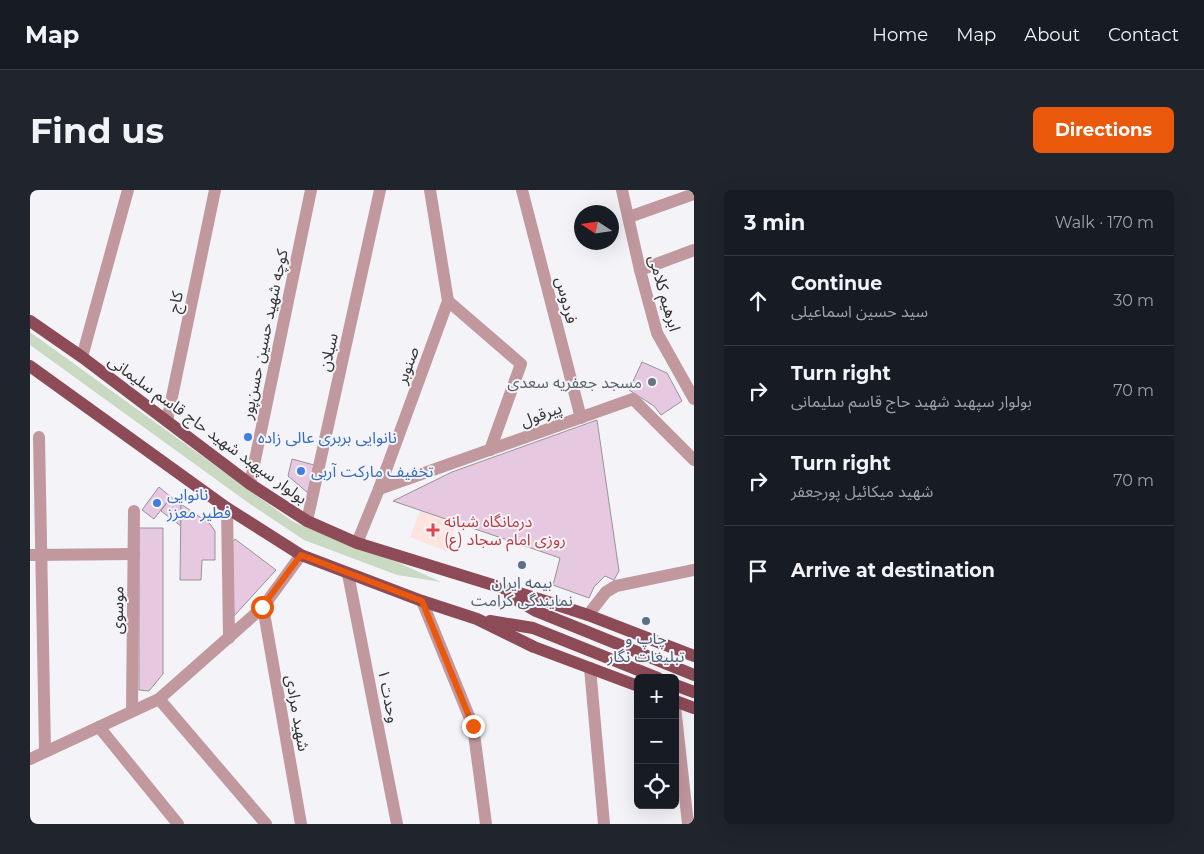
<!DOCTYPE html>
<html lang="en">
<head>
<meta charset="utf-8">
<style>
	:root { --surface:#171b24; --page:#20242c; --text:#f1f3f6; --muted:#9ea1a6; --line:#363941; --accent:#ea580c }
	body { margin:0; font-family:Montserrat,"Noto Sans Arabic",sans-serif; background:var(--page); color:var(--text) }
	.controls { position:absolute; right:15px; bottom:15px; display:grid; overflow:hidden; border-radius:8px; box-shadow:0 5px 20px #0002 }
	.controls button { width:45px; height:45px; display:grid; place-items:center; padding:0; border:0; border-bottom:1px solid var(--line); background:var(--surface); color:var(--text); font:25px sans-serif }
	.compass { position:absolute; left:544px; top:15px; width:45px; height:45px; border-radius:50%; background:var(--surface); box-shadow:0 5px 20px #0002; rotate:282deg }
	.stop { position:absolute; width:15px; height:15px; margin:-11px; border:4px solid #ea580c; border-radius:50%; background:#fff }
	.stop.end { background:#ea580c; border-color:#fff; box-shadow:0 1px 5px #0008 }
	.list { margin:0; padding:0; list-style:none }
	h2 { display:flex; justify-content:space-between; align-items:center; height:65px; margin:0; padding:0 20px; font-size:21px }
	h2 small { font-size:16px; font-weight:400; color:var(--muted) }
	.list li { display:grid; grid-template-columns:32px 1fr auto; gap:15px; align-items:center; box-sizing:border-box; height:90px; padding:0 20px; border-top:1px solid var(--line) }
	.list b { display:block; font-size:19px; white-space:nowrap }
	.list p { margin:0; font-size:16px; white-space:nowrap; color:var(--muted) }
	.list em { font-size:16px; font-style:normal; color:var(--muted) }
	.icon { flex:none; width:28px; height:28px; fill:none; stroke:currentColor; stroke-width:2; stroke-linecap:round; stroke-linejoin:round }
	.map { position:relative; flex:none; width:664px; height:634px; overflow:hidden; border-radius:8px }
	header { display:flex; align-items:center; gap:30px; box-sizing:border-box; height:70px; padding:0 25px; background:var(--surface); border-bottom:1px solid var(--line) }
	header strong { font-size:24px }
	nav { display:flex; gap:28px; margin-inline-start:auto; font-size:18px }
	.intro { display:flex; align-items:center; justify-content:space-between; box-sizing:border-box; height:120px; padding:0 30px }
	h1 { margin:0; font-size:35px }
	.button { padding:12px 22px; border-radius:8px; background:var(--accent); color:#fff; font-size:18px; font-weight:700 }
	main { display:flex; gap:30px; padding:0 30px }
	aside { flex:1; background:var(--surface); border-radius:8px; box-shadow:0 5px 20px #0002 }
	.map>svg:first-child { display:block }
	.medical { fill:#fee4df }
	.green { fill:#cad9c1 }
	.building { fill:#e7c8e1; stroke:#979396 }
	.lines { fill:none; stroke-linecap:round; stroke-linejoin:round }
	.minor { stroke:#c0989e; stroke-width:12 }
	.major { stroke:#8d4a57; stroke-width:12 }
	.route { stroke:#ea580c; stroke-width:6 }
	.worship-dot { fill:#6b7280; stroke:#f4f4f8; stroke-width:2 }
	.shop-dot { fill:#3f7fe0; stroke:#f4f4f8; stroke-width:2 }
	.health-dot { fill:#e0444e; stroke:#f4f4f8; stroke-width:2 }
	.service-dot { fill:#5c6f8a; stroke:#f4f4f8; stroke-width:2 }
	.labels { text-anchor:middle; stroke-width:4; stroke-linejoin:round; paint-order:stroke }
	.street-label { font-size:16px; fill:#323234; stroke:#f4f4f8 }
	.worship-label { font-size:16px; fill:#5b616d; stroke:#f4f4f8; text-anchor:end }
	.shop-label { font-size:16px; fill:#366cbe; stroke:#f4f4f8; text-anchor:start }
	.health-label { font-size:16px; fill:#be3a42; stroke:#f4f4f8; text-anchor:start }
	.service-label { font-size:16px; fill:#4e5e75; stroke:#f4f4f8 }
</style>
</head>
<body>
<header>
<strong>Map</strong>
<nav><a>Home</a><a>Map</a><a>About</a><a>Contact</a></nav>
</header>
<div class="intro"><h1>Find us</h1><a class="button">Directions</a></div>
<main>
<div class="map">
<svg width="664" height="634" viewBox="0 0 664 634">
	<rect width="100%" height="100%" fill="#f4f4f8"/>
	<polygon class="medical" points="390,320 427,333 415,361 380,347"/>
	<polygon class="green" points="0,142 262,331 301,348 367,372 411,392 367,385 274,350 220,314 0,155"/>
	<g class="building">
		<polygon points="612,172 637,183 652,211 631,225 624,216 599,200"/>
		<polygon points="567,230 589,381 584,390 575,386 564,397 559,408 523,395 530,368 363,311 422,282"/>
		<polygon points="262,269 284,275 278,303 258,286"/>
		<polygon points="129,297 141,307 124,329 112,320"/>
		<polygon points="141,307 151,314 151,336 131,321"/>
		<polygon points="151,314 180,334 185,341 185,370 172,370 171,390 150,390"/>
		<polygon points="109,338 133,338 133,484 119,501 109,500"/>
		<polygon points="205,349 246,380 204,426 200,355"/>
	</g>
	<g class="lines">
		<g class="minor">
			<polyline points="492,0 551,228"/>
			<polyline points="592,0 610,80 627,143 664,209"/>
			<polyline points="599,27 664,4"/>
			<polyline points="610,80 664,60"/>
			<polyline points="418,111 491,174 460,260"/>
			<polyline points="52,167 98,0"/>
			<polyline points="137,231 185,0"/>
			<polyline points="9,247 15,561"/>
			<polyline points="220,294 281,0"/>
			<polyline points="349,299 603,209 664,270"/>
			<polyline points="197,318 199,448"/>
			<polyline points="277,331 350,0"/>
			<polyline points="327,353 349,299 418,111 400,0"/>
			<polyline points="0,365 104,364"/>
			<polyline points="318,384 367,634"/>
			<polyline points="392,411 443,536 456,634"/>
			<polyline points="233,417 271,634"/>
			<polyline points="558,425 576,402 586,396 664,380"/>
			<polyline points="560,478 574,634"/>
			<polyline points="129,509 236,634"/>
			<polyline points="645,517 658,634"/>
			<polyline points="102,520 104,321"/>
			<polyline points="69,537 148,634"/>
			<polyline points="0,569 129,509 233,417 271,365"/>
		</g>
		<g class="major">
			<polyline points="0,131 52,167 220,294 277,331 327,353 515,411 558,425 664,466"/>
			<polyline points="0,176 197,318 271,365 392,411 447,429 504,457 608,496"/>
			<polyline points="480,406 506,421 664,485"/>
			<polyline points="460,431 503,438 628,488"/>
			<polyline points="645,495 664,502"/>
			<polyline points="645,511 664,518"/>
		</g>
	</g>
	<g class="lines">
		<polyline class="route" points="232,417 271,365 392,411 443,536"/>
	</g>
	<circle class="worship-dot" cx="622" cy="192" r="5"/>
	<g class="shop-dot">
		<circle cx="218" cy="247" r="5"/>
		<circle cx="271" cy="281" r="5"/>
		<circle cx="127" cy="313" r="5"/>
	</g>
	<path class="health-dot" d="M400.5 332.5h5v5h5v5h-5v5h-5v-5h-5v-5h5z"/>
	<g class="service-dot">
		<circle cx="492" cy="375" r="5"/>
		<circle cx="616" cy="431" r="5"/>
	</g>
	<g class="labels">
		<g class="street-label">
			<text transform="translate(635 103) rotate(74)" y="6">ابرهیم کلامی</text>
			<text transform="translate(537 110) rotate(76)" y="6">فردوس</text>
			<text transform="translate(145 112) rotate(-78)" y="6">کاج</text>
			<text transform="translate(234 144) rotate(-78)" y="6">کوچه شهید حسین حسن‌پور</text>
			<text transform="translate(298 162) rotate(-77)" y="6">سبلان</text>
			<text transform="translate(377 175) rotate(-70)" y="6">صنوبر</text>
			<text transform="translate(511 224) rotate(-20)" y="6">پیرقول</text>
			<text transform="translate(178 239) rotate(36)" y="6">بولوار سپهبد شهید حاج قاسم سلیمانی</text>
			<text transform="translate(87 420) rotate(-89)" y="6">موسوی</text>
			<text transform="translate(359 506) rotate(79)" y="6">وحدت ۱</text>
			<text transform="translate(268 523) rotate(80)" y="6">شهید مرادی</text>
		</g>
		<g class="worship-label">
			<text x="612" y="198">مسجد جعفریه سعدی</text>
		</g>
		<g class="shop-label">
			<text x="228" y="253">نانوایی بربری عالی زاده</text>
			<text x="281" y="287">تخفیف مارکت آربی</text>
			<text x="137" y="310">نانوایی<tspan x="137" dy="18">فطیر معزز</tspan></text>
		</g>
		<g class="health-label">
			<text x="414" y="337">درمانگاه شبانه<tspan x="414" dy="18">روزی امام سجاد (ع)</tspan></text>
		</g>
		<g class="service-label">
			<text x="492" y="398">بیمه ایران<tspan x="492" dy="18">نمایندگی کرامت</tspan></text>
			<text x="616" y="454">چاپ و<tspan x="616" dy="18">تبلیغات نگار</tspan></text>
		</g>
	</g>
</svg>
<div class="controls">
<button>+</button>
<button>−</button>
<button><svg class="icon" aria-label="locate" viewBox="0 0 24 24"><circle cx="12" cy="12" r="6"/><path d="M12 2v4M12 18v4M2 12h4M18 12h4"/></svg></button>
</div>
<svg class="compass" viewBox="-18 -18 36 36"><path d="M0-13l5 13h-10z" fill="#e53935"/><path d="M0 13l5-13h-10z" fill="#9ea1a6"/></svg>
<div class="stop" style="left:232px;top:417px"></div>
<div class="stop end" style="left:443px;top:536px"></div>
</div>
<aside>
<h2>3 min<small>Walk · 170 m</small></h2>
<ul class="list">
<li><svg class="icon" aria-label="ahead" viewBox="0 0 24 24"><path d="M12 20V5M6 11l6-6 6 6"/></svg><div><b>Continue</b><p>سید حسین اسماعیلی</p></div><em>30 m</em></li>
<li><svg class="icon" aria-label="right" viewBox="0 0 24 24"><path d="M7 20v-9h11M14 6l5 5-5 5"/></svg><div><b>Turn right</b><p>بولوار سپهبد شهید حاج قاسم سلیمانی</p></div><em>70 m</em></li>
<li><svg class="icon" aria-label="right" viewBox="0 0 24 24"><path d="M7 20v-9h11M14 6l5 5-5 5"/></svg><div><b>Turn right</b><p>شهید میکائیل پورجعفر</p></div><em>70 m</em></li>
<li><svg class="icon" aria-label="arrive" viewBox="0 0 24 24"><path d="M6 21V4h12l-3 4 3 4H6"/></svg><div><b>Arrive at destination</b></div></li>
</ul>
</aside>
</main>
</body>
</html>
